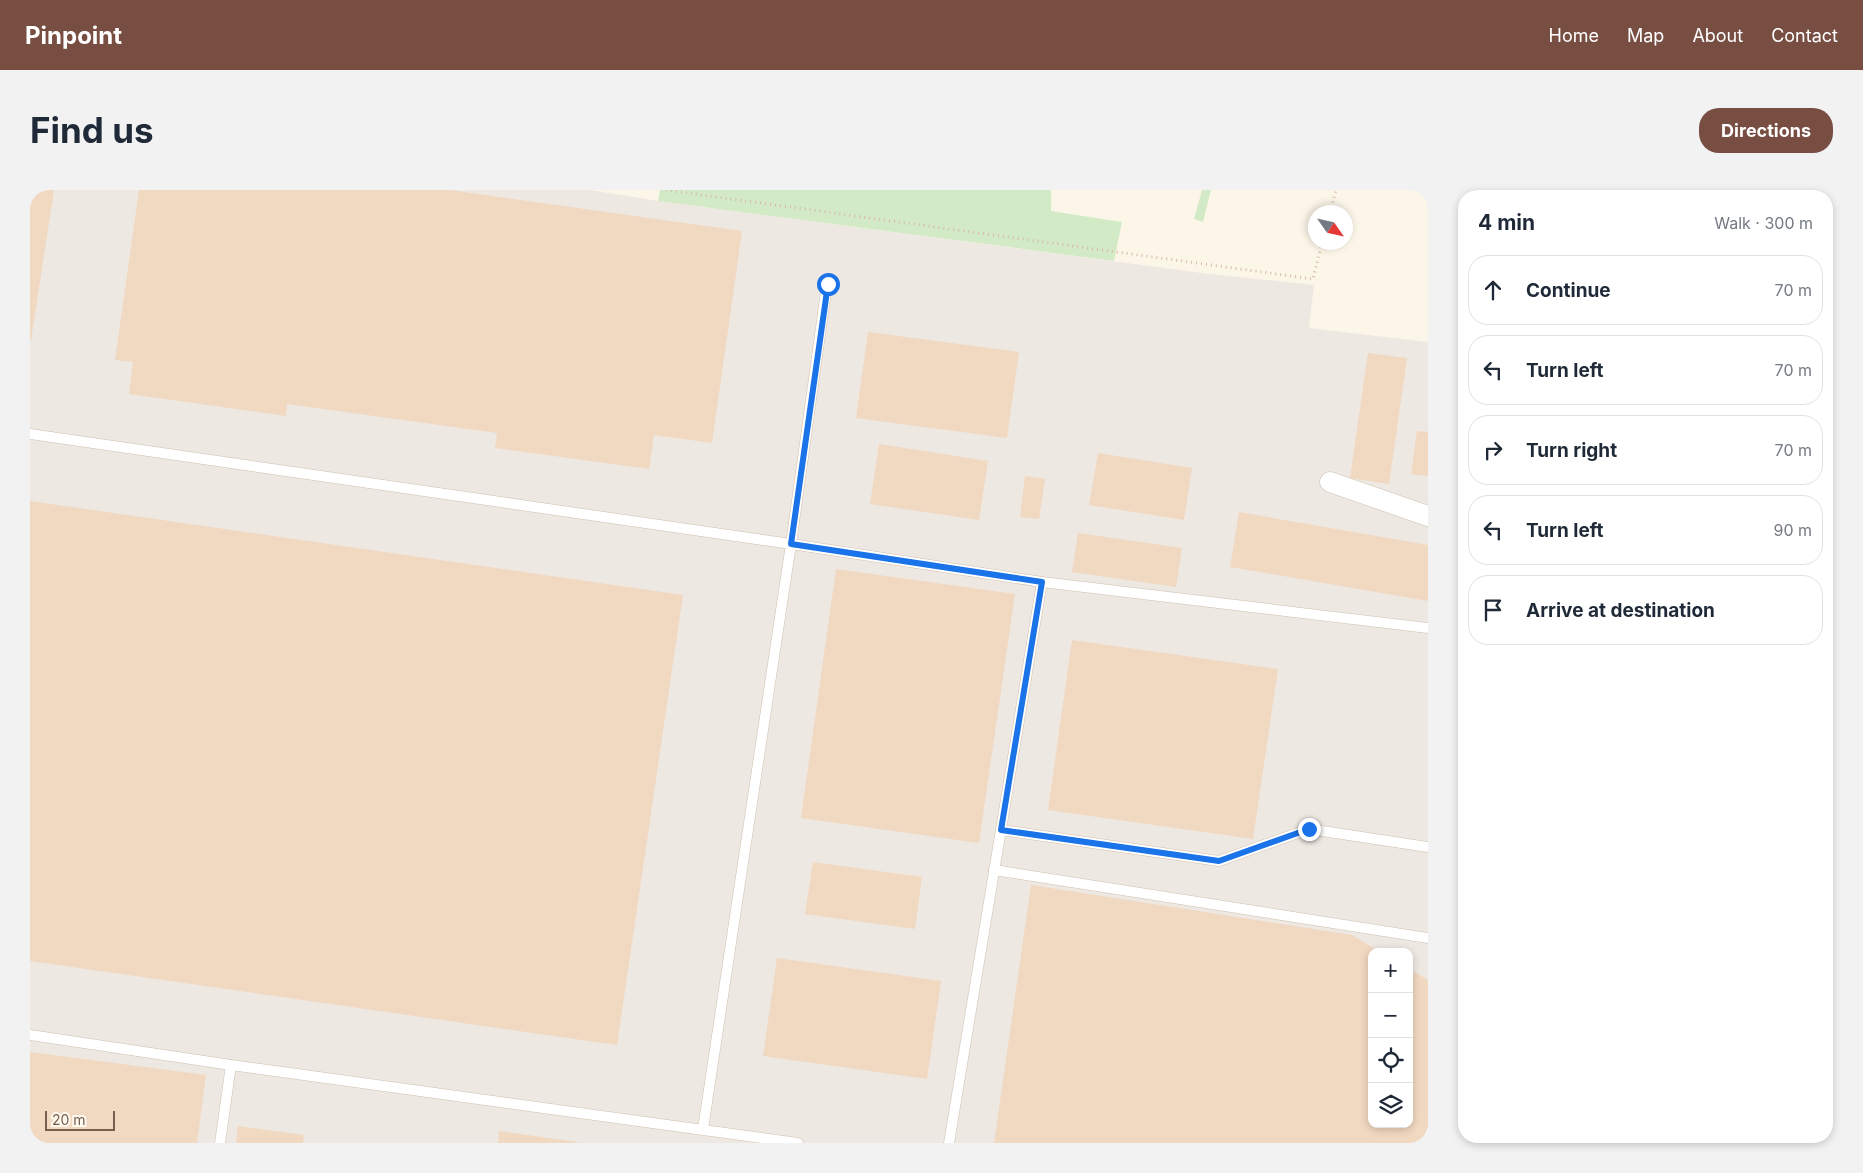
<!DOCTYPE html>
<html lang="en">
<head>
<meta charset="utf-8">
<style>
	:root { --surface:#fff; --page:#f2f2f3; --text:#1f2937; --muted:#747a83; --line:#e0e1e3; --accent:#784e43 }
	body { margin:0; font-family:Inter,sans-serif; background:var(--page); color:var(--text) }
	.controls { position:absolute; right:15px; bottom:15px; display:grid; overflow:hidden; border-radius:10px; box-shadow:0 2px 8px #0003 }
	.controls button { width:45px; height:45px; display:grid; place-items:center; padding:0; border:0; border-bottom:1px solid var(--line); background:var(--surface); color:var(--text); font:25px sans-serif }
	.compass { position:absolute; left:1278px; top:15px; width:45px; height:45px; border-radius:50%; background:var(--surface); box-shadow:0 2px 8px #0003; rotate:124deg }
	.scale { position:absolute; left:15px; bottom:12px; width:70px; box-sizing:border-box; padding-left:5px; border:2px solid #775f4d; border-top:0; font-size:14px; line-height:18px; white-space:nowrap; color:#775f4d; -webkit-text-stroke:4px #fffaf0; paint-order:stroke }
	.stop { position:absolute; width:15px; height:15px; margin:-11px; border:4px solid #1a73e8; border-radius:50%; background:#fff }
	.stop.end { background:#1a73e8; border-color:#fff; box-shadow:0 1px 5px #0008 }
	.list { margin:0; padding:0; list-style:none }
	h2 { display:flex; justify-content:space-between; align-items:center; height:65px; margin:0; padding:0 20px; font-size:21px }
	h2 small { font-size:16px; font-weight:400; color:var(--muted) }
	.list li { display:grid; grid-template-columns:32px 1fr auto; gap:15px; align-items:center; box-sizing:border-box; height:70px; margin:0 10px 10px; padding:0 10px; border:1px solid var(--line); border-radius:20px }
	.list b { display:block; font-size:19px; white-space:nowrap }
	.list em { font-size:16px; font-style:normal; color:var(--muted) }
	.icon { flex:none; width:28px; height:28px; fill:none; stroke:currentColor; stroke-width:2; stroke-linecap:round; stroke-linejoin:round }
	.map { position:relative; flex:none; width:1398px; height:953px; overflow:hidden; border-radius:20px }
	header { display:flex; align-items:center; gap:30px; box-sizing:border-box; height:70px; padding:0 25px; background:var(--accent); color:#fff }
	header strong { font-size:24px }
	nav { display:flex; gap:28px; margin-inline-start:auto; font-size:18px }
	.intro { display:flex; align-items:center; justify-content:space-between; box-sizing:border-box; height:120px; padding:0 30px }
	h1 { margin:0; font-size:35px }
	.button { padding:12px 22px; border-radius:20px; background:var(--accent); color:#fff; font-size:18px; font-weight:700 }
	main { display:flex; gap:30px; padding:0 30px }
	aside { flex:1; background:var(--surface); border-radius:20px; box-shadow:0 2px 8px #0003 }
	.map>svg:first-child { display:block }
	.industrial { fill:#eee8e2; fill-rule:evenodd }
	.green { fill:#d3eac7 }
	.building { fill:#f1d8c1 }
	.lines { fill:none; stroke-linecap:round; stroke-linejoin:round }
	.service-casing { stroke:#cfbfaf; stroke-width:11 }
	.minor-casing { stroke:#cfbfaf; stroke-width:21 }
	.path { stroke:#d7bba4; stroke-width:3; stroke-dasharray:1 4; stroke-linecap:butt }
	.service { stroke:#fff; stroke-width:10 }
	.minor { stroke:#fff; stroke-width:20 }
	.route { stroke:#1a73e8; stroke-width:6 }
</style>
</head>
<body>
<header>
<strong>Pinpoint</strong>
<nav><a>Home</a><a>Map</a><a>About</a><a>Contact</a></nav>
</header>
<div class="intro"><h1>Find us</h1><a class="button">Directions</a></div>
<main>
<div class="map">
<svg width="1398" height="953" viewBox="0 0 1398 953">
	<rect width="100%" height="100%" fill="#fcf6e9"/>
	<path class="industrial" d="M0 0H560L628 11 1180 84 1284 95 1279 138 1398 152V953H0ZM1342 762H1379V934H1342Z"/>
	<g class="green">
		<polygon points="630,0 1021,0 1021,21 1092,32 1084,71 628,11"/>
		<polygon points="1172,0 1181,0 1173,32 1164,29"/>
	</g>
	<g class="building">
		<polygon points="0,0 24,0 1,150 0,150"/>
		<polygon points="109,0 420,0 712,41 682,253 624,245 619,279 465,258 467,243 257,214 256,226 99,204 103,172 85,170"/>
		<polygon points="838,142 989,162 977,248 826,228"/>
		<polygon points="1338,163 1377,168 1359,294 1320,288"/>
		<polygon points="1387,241 1398,242 1398,286 1381,284"/>
		<polygon points="849,254 958,271 949,330 840,314"/>
		<polygon points="1068,263 1162,278 1154,330 1059,315"/>
		<polygon points="995,286 1015,289 1009,329 990,327"/>
		<polygon points="0,311 653,405 587,855 0,771"/>
		<polygon points="1209,322 1398,355 1398,411 1200,377"/>
		<polygon points="1048,343 1152,358 1146,397 1042,382"/>
		<polygon points="806,379 985,404 949,653 771,628"/>
		<polygon points="1042,450 1248,479 1223,649 1018,620"/>
		<polygon points="783,672 892,687 885,739 775,724"/>
		<polygon points="1001,695 1322,745 1350,762 1342,762 1342,934 1379,934 1379,779 1398,790 1398,953 964,953"/>
		<polygon points="747,768 911,791 897,889 733,866"/>
		<polygon points="0,862 176,885 167,953 0,953"/>
		<polygon points="208,936 274,945 273,953 206,953"/>
		<polygon points="469,941 547,952 547,953 468,953"/>
	</g>
	<g class="lines">
		<defs>
			<g id="service">
				<polyline points="797,94 761,354 1012,392 1398,438"/>
				<polyline points="0,244 761,354 673,939"/>
				<polyline points="971,640 1189,671 1279,639 1398,657"/>
				<polyline points="964,680 1398,748"/>
				<polyline points="0,845 201,875 768,953"/>
				<polyline points="190,953 201,875"/>
				<polyline points="919,953 1012,392"/>
			</g>
			<polyline id="minor" points="1300,292 1398,326"/>
		</defs>
		<use href="#service" class="service-casing"/>
		<use href="#minor" class="minor-casing"/>
		<g class="path">
			<polyline points="636,0 1283,89 1292,52"/>
			<polyline points="1300,22 1306,0"/>
		</g>
		<use href="#service" class="service"/>
		<use href="#minor" class="minor"/>
	</g>
	<g class="lines">
		<polyline class="route" points="798,94 761,354 1012,392 971,640 1189,671 1279,639"/>
	</g>
</svg>
<div class="controls">
<button>+</button>
<button>−</button>
<button><svg class="icon" aria-label="locate" viewBox="0 0 24 24"><circle cx="12" cy="12" r="6"/><path d="M12 2v4M12 18v4M2 12h4M18 12h4"/></svg></button>
<button><svg class="icon" aria-label="layers" viewBox="0 0 24 24"><path d="M12 4l9 5-9 5-9-5zM3 14l9 5 9-5"/></svg></button>
</div>
<svg class="compass" viewBox="-18 -18 36 36"><path d="M0-13l5 13h-10z" fill="#e53935"/><path d="M0 13l5-13h-10z" fill="#747a83"/></svg>
<div class="scale">20 m</div>
<div class="stop" style="left:798px;top:94px"></div>
<div class="stop end" style="left:1279px;top:639px"></div>
</div>
<aside>
<h2>4 min<small>Walk · 300 m</small></h2>
<ul class="list">
<li><svg class="icon" aria-label="ahead" viewBox="0 0 24 24"><path d="M12 20V5M6 11l6-6 6 6"/></svg><div><b>Continue</b></div><em>70 m</em></li>
<li><svg class="icon" aria-label="left" viewBox="0 0 24 24"><path d="M17 20v-9H6M10 6l-5 5 5 5"/></svg><div><b>Turn left</b></div><em>70 m</em></li>
<li><svg class="icon" aria-label="right" viewBox="0 0 24 24"><path d="M7 20v-9h11M14 6l5 5-5 5"/></svg><div><b>Turn right</b></div><em>70 m</em></li>
<li><svg class="icon" aria-label="left" viewBox="0 0 24 24"><path d="M17 20v-9H6M10 6l-5 5 5 5"/></svg><div><b>Turn left</b></div><em>90 m</em></li>
<li><svg class="icon" aria-label="arrive" viewBox="0 0 24 24"><path d="M6 21V4h12l-3 4 3 4H6"/></svg><div><b>Arrive at destination</b></div></li>
</ul>
</aside>
</main>
</body>
</html>
